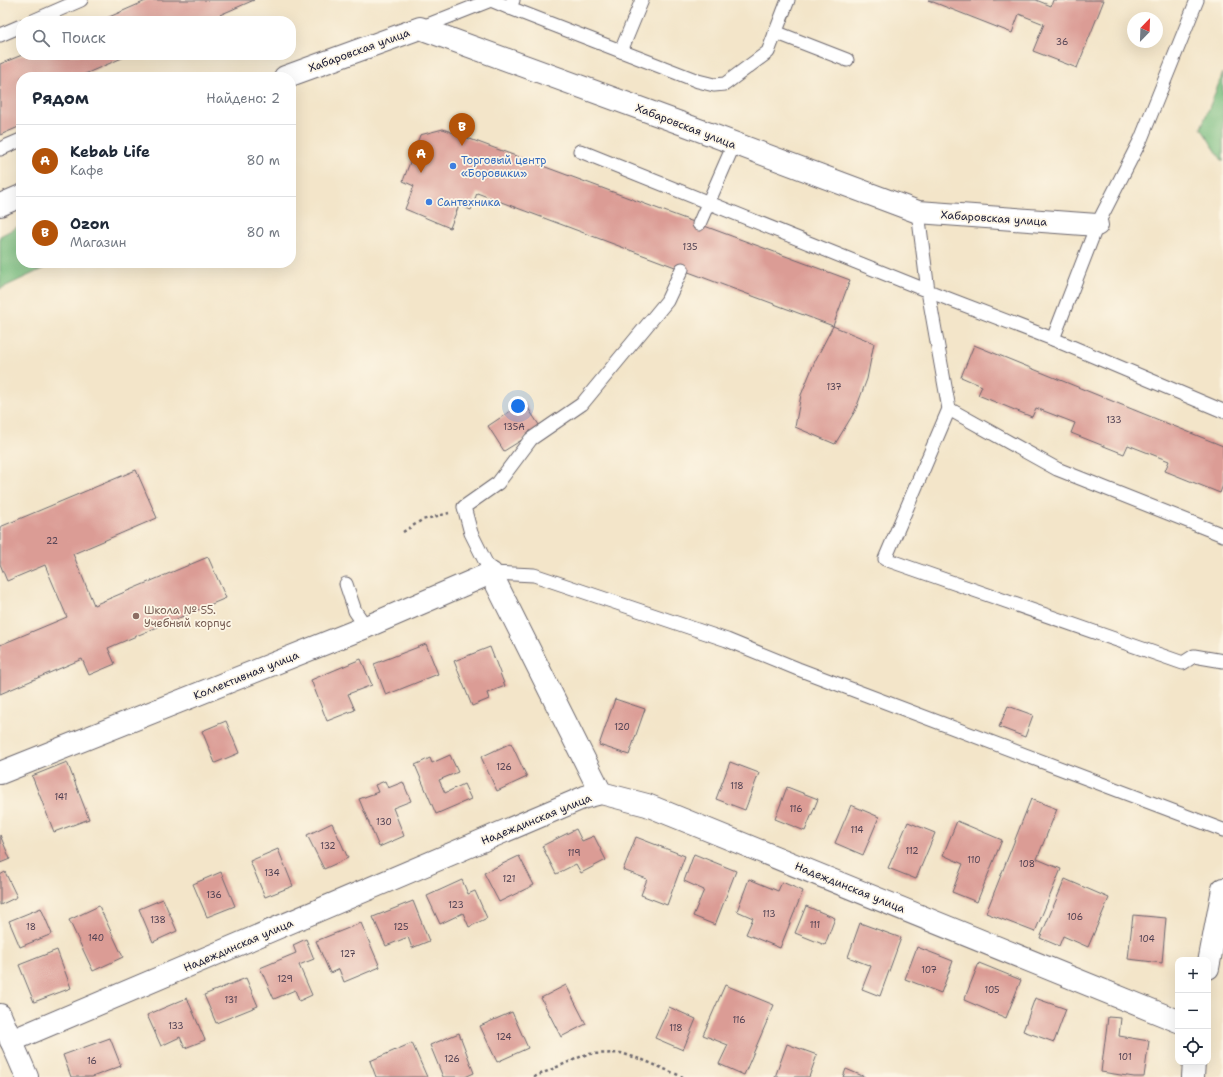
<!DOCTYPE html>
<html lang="ru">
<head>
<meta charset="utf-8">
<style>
	:root { --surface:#fff; --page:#f2f2f3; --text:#1f2937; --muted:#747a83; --line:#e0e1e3; --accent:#b45309 }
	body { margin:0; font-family:"Shantell Sans",sans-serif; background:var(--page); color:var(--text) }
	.controls { position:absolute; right:12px; bottom:12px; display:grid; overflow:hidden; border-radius:8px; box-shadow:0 4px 16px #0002 }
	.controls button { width:36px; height:36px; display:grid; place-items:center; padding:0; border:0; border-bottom:1px solid var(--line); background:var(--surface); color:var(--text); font:20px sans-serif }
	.compass { position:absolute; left:1127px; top:12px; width:36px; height:36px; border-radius:50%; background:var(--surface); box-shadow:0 4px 16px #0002; rotate:23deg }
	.you { position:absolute; left:518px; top:406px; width:14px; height:14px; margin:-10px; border:3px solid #fff; border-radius:50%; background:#1a73e8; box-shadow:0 0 0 6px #1a73e833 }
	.badge { display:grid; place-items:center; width:26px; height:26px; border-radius:50%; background:var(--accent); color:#fff; font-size:13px; font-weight:700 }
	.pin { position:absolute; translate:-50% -33px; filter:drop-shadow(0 1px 2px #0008) }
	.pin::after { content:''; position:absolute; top:21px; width:14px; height:12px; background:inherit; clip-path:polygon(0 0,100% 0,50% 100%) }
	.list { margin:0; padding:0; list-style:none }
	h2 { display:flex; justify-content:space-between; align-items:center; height:52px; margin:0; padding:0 16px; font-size:17px }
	h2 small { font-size:13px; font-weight:400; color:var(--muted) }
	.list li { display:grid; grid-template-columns:26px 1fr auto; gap:12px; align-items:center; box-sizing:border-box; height:72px; padding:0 16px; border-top:1px solid var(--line) }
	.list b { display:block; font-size:15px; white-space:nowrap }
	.list p { margin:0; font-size:13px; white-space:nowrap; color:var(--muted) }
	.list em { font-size:13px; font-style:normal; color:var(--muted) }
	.icon { flex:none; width:22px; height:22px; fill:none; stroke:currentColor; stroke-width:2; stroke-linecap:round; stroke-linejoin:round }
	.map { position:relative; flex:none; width:1223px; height:1077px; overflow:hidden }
	.search { position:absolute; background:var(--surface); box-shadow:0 4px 16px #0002; left:16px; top:16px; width:280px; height:44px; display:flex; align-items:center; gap:10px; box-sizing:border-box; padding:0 14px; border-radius:16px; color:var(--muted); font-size:15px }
	.panel { position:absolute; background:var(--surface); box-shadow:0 4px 16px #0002; left:16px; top:72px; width:280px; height:196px; border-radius:16px }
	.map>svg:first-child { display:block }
	.forest { fill:#79bd80; stroke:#4e705e }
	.building { fill:#db9c95 }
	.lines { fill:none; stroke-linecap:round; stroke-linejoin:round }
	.service-casing { stroke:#6b666d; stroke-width:15 }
	.minor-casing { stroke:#6b666d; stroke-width:24 }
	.tertiary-casing { stroke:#6b666d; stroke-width:24 }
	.path { stroke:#6b666d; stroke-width:2.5; stroke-dasharray:3 3; stroke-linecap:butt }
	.service { stroke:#fff; stroke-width:13 }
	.minor { stroke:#fff; stroke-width:22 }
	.tertiary { stroke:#fff; stroke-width:22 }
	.shop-dot { fill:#3f7fe0; stroke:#fcf5e5; stroke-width:1.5 }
	.education-dot { fill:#8d6e63; stroke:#fcf5e5; stroke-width:1.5 }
	.labels { text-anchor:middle; stroke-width:3.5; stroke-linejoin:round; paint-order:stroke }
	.number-label { font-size:9px; fill:#504052 }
	.street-label { font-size:11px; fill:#22223b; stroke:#fcf5e5 }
	.shop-label { font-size:11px; fill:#366cbe; stroke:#fcf5e5; text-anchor:start }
	.education-label { font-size:11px; fill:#785e54; stroke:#fcf5e5; text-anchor:start }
</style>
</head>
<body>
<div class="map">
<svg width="1223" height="1077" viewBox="0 0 1223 1077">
	<rect width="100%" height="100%" fill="#fcf5e5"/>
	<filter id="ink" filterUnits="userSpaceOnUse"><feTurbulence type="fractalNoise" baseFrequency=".025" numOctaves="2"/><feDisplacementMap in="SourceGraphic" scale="8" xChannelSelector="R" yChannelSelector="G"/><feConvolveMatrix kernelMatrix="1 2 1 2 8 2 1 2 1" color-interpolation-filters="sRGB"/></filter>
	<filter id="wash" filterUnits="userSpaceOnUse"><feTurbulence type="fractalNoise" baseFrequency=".012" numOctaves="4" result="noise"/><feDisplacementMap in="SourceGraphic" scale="16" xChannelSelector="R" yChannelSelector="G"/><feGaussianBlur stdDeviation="0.9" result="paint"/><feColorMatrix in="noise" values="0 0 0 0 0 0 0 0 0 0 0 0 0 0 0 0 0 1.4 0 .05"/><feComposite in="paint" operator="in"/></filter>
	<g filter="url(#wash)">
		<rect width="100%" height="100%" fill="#f3e5c9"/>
		<g class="forest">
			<polygon points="1223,73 1223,162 1201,128"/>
			<polygon points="21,225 21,263 55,263 0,289 0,236"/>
		</g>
		<g id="blocks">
			<g class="building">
				<polygon points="148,0 254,0 206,21 100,21"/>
				<polygon points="928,0 1036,0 1051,6 1053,0 1104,0 1077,68 1033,51 1044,24 1019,14 1012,33"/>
				<polygon points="22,55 129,55 78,77 21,77 21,126 0,135 0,64"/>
				<polygon points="443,129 850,280 833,326 874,343 867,379 855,411 835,444 795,427 801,395 815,361 833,326 477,193 471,210 459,205 450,228 405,209 414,186 403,181 420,135"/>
				<polygon points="974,345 1223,446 1223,485 1220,493 1165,471 1169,461 1128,445 1124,454 1071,433 1075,423 1036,408 1032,417 978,395 982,386 961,377"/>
				<polygon points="524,402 541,428 504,451 488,426"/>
				<polygon points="136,470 157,518 73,554 94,605 208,557 226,598 108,648 115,664 89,675 82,659 0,694 0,645 67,617 45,565 7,581 0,564 0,527"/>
				<polygon points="426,644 438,674 386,695 374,664"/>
				<polygon points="490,647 505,686 487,693 489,699 472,706 454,661"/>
				<polygon points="361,659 372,685 348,694 355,710 327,721 311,680"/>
				<polygon points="615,699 645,709 629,755 599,745"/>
				<polygon points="1008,706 1033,715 1025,737 999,727"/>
				<polygon points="226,721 239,753 215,763 202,731"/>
				<polygon points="511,743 527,777 497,791 481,757"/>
				<polygon points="450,755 458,772 439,780 445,793 464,784 471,799 436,814 415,765 430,758 432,763"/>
				<polygon points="67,762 89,819 54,832 32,776"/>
				<polygon points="730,762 759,773 745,810 716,799"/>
				<polygon points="385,781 388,788 403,782 411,801 393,808 404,836 379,847 359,799 378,792 375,785"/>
				<polygon points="787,787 818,799 805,831 775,819"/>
				<polygon points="1031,799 1057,809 1037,859 1061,869 1035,932 986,913"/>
				<polygon points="851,805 879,817 863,855 835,843"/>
				<polygon points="957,821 1002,840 977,902 952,892 963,864 943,855"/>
				<polygon points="908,822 935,833 916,879 888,868"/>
				<polygon points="332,823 348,858 324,869 307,835"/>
				<polygon points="576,829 582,841 594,836 606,860 581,873 576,864 556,874 542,846"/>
				<polygon points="0,835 10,859 0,863"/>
				<polygon points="636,837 685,856 667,905 641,895 647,879 623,870"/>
				<polygon points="278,849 293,886 265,897 250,861"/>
				<polygon points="694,854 736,871 715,925 693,916 704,890 684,881"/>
				<polygon points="519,856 534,885 499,902 484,873"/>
				<polygon points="5,872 17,897 0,905 0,875"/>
				<polygon points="221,872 235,906 207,917 193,884"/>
				<polygon points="749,879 778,891 782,882 803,891 780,948 746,934 753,918 737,911"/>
				<polygon points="1065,879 1109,898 1088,947 1063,936 1059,946 1040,938"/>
				<polygon points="462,880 468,894 475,891 487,918 469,927 463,913 440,924 427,896"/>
				<polygon points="163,899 177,931 153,942 139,909"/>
				<polygon points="413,901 429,941 412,948 408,937 386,946 373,917"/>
				<polygon points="99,906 123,957 93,971 69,920"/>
				<polygon points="806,906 835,918 825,945 795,933"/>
				<polygon points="41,908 52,934 20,947 9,921"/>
				<polygon points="1133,915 1166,918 1162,963 1128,959"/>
				<polygon points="361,923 380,967 344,982 339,969 330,973 316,941"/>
				<polygon points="860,923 901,938 880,996 862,989 871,966 848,957"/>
				<polygon points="306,939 314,959 299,965 312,995 299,1001 295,990 274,999 260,968 296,953 293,945"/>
				<polygon points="917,947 953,961 941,993 905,979"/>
				<polygon points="57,950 71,988 34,1002 19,965"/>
				<polygon points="979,963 1021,980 1006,1018 964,1000"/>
				<polygon points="246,978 258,1006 216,1023 204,995"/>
				<polygon points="566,985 586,1024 561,1037 541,998"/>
				<polygon points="725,985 774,1005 744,1075 719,1064 728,1045 703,1035"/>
				<polygon points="187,998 205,1040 185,1048 180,1037 161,1046 147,1015"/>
				<polygon points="1035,998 1066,1009 1054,1042 1023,1031"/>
				<polygon points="669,1007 696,1019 683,1050 655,1038"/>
				<polygon points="512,1012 528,1048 497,1062 480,1026"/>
				<polygon points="1108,1017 1121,1018 1119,1036 1149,1041 1144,1077 1134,1077 1101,1072"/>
				<polygon points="459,1033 474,1073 465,1077 443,1077 430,1045"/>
				<polygon points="110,1038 121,1066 92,1077 71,1077 63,1055"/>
				<polygon points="412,1043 427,1077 376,1077 370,1061"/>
				<polygon points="787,1044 817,1055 809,1077 775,1077"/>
				<polygon points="846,1069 865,1077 843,1077"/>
			</g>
		</g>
	</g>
	<g filter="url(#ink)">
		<use href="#blocks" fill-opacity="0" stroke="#6b666d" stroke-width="1"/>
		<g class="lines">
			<defs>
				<g id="service">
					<polyline points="510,8 698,81 714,85 725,84 768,52 788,0"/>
					<polyline points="33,21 81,0"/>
					<polyline points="420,28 491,0 510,8 513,0"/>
					<polyline points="775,32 847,60"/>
					<polyline points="0,35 21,26"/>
					<polyline points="621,51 642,0"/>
					<polyline points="0,149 21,140"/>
					<polyline points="580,151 928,291 949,409 1057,469 1223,535"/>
					<polyline points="918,212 928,291 1053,339 1223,411"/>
					<polyline points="699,224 734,144"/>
					<polyline points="682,269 667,301 582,404 531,439 498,483 464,507 471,533 491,573 534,575 727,640 798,669 1223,830"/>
					<polyline points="1053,339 1097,225 1141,139 1197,0"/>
					<polyline points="949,409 885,559 1183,663 1194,656 1223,661"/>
					<polyline points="346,584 355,611 366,627"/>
				</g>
				<g id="minor">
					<polyline points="285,77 420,28 683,124 918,212 1097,225"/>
					<polyline points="0,205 21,196"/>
					<polyline points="0,773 366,627 491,573 601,793"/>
					<polyline points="1208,968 1223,889"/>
					<polyline points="11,1041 585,797 601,793 647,805 1178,1021"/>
					<polyline points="1193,1077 1194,1062"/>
				</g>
				<polyline id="tertiary" points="0,1015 27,1077"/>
			</defs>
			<use href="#service" class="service-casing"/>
			<use href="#minor" class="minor-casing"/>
			<use href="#tertiary" class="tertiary-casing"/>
			<g class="path">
				<polyline points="403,532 422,520 449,513"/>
				<polyline points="534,1077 587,1054 621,1053 643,1060 683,1077"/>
			</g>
			<use href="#service" class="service"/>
			<use href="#minor" class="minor"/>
			<use href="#tertiary" class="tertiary"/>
		</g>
	</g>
	<g class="shop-dot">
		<circle cx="453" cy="166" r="4"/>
		<circle cx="429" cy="202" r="4"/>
	</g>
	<circle class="education-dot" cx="136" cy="616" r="4"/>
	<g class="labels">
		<g class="number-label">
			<text x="1062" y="45">36</text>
			<text x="690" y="250">135</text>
			<text x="834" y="390">137</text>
			<text x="1114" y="423">133</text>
			<text x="514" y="430">135А</text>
			<text x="52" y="544">22</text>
			<text x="622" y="730">120</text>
			<text x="504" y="770">126</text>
			<text x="737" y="789">118</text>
			<text x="61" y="800">141</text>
			<text x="796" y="812">116</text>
			<text x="384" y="825">130</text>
			<text x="857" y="833">114</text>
			<text x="328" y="849">132</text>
			<text x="912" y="854">112</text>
			<text x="574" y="856">119</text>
			<text x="974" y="863">110</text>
			<text x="1027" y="867">108</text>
			<text x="272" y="876">134</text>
			<text x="509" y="882">121</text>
			<text x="214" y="898">136</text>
			<text x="456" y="908">123</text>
			<text x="769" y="917">113</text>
			<text x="1075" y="920">106</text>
			<text x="158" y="923">138</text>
			<text x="815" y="928">111</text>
			<text x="31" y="930">18</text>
			<text x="401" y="930">125</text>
			<text x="96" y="941">140</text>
			<text x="1147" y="942">104</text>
			<text x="348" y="957">127</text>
			<text x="929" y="973">107</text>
			<text x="285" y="982">129</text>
			<text x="992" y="993">105</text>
			<text x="231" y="1003">131</text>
			<text x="739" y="1023">116</text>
			<text x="176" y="1029">133</text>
			<text x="676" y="1031">118</text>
			<text x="504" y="1040">124</text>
			<text x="1125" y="1060">101</text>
			<text x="452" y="1062">126</text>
			<text x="92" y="1064">16</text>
		</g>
		<g class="street-label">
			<text transform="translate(359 50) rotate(-20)" y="4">Хабаровская улица</text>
			<text transform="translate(686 126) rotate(21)" y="4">Хабаровская улица</text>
			<text transform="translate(994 218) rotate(4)" y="4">Хабаровская улица</text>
			<text transform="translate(246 675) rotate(-22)" y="4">Коллективная улица</text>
			<text transform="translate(536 819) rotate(-22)" y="4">Надеждинская улица</text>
			<text transform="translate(850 887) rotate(22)" y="4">Надеждинская улица</text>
			<text transform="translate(238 945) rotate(-23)" y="4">Надеждинская улица</text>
		</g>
		<g class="shop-label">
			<text x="461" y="164">Торговый центр<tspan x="461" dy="13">«Боровики»</tspan></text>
			<text x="437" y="206">Сантехника</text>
		</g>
		<g class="education-label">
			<text x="144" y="614">Школа № 55.<tspan x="144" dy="13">Учебный корпус</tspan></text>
		</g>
	</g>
</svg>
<div class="controls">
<button>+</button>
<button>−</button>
<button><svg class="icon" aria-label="locate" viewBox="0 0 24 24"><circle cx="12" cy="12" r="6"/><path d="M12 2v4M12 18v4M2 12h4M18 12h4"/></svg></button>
</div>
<svg class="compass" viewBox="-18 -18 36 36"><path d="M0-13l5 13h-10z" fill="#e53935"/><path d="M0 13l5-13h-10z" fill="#747a83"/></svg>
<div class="you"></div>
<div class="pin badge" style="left:421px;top:173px">A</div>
<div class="pin badge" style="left:462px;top:146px">B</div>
<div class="search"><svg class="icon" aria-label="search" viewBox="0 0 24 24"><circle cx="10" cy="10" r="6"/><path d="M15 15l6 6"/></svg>Поиск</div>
<section class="panel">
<h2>Рядом<small>Найдено: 2</small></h2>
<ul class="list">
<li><span class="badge">A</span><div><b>Kebab Life</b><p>Кафе</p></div><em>80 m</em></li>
<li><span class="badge">B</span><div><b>Ozon</b><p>Магазин</p></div><em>80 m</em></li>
</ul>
</section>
</div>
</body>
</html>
